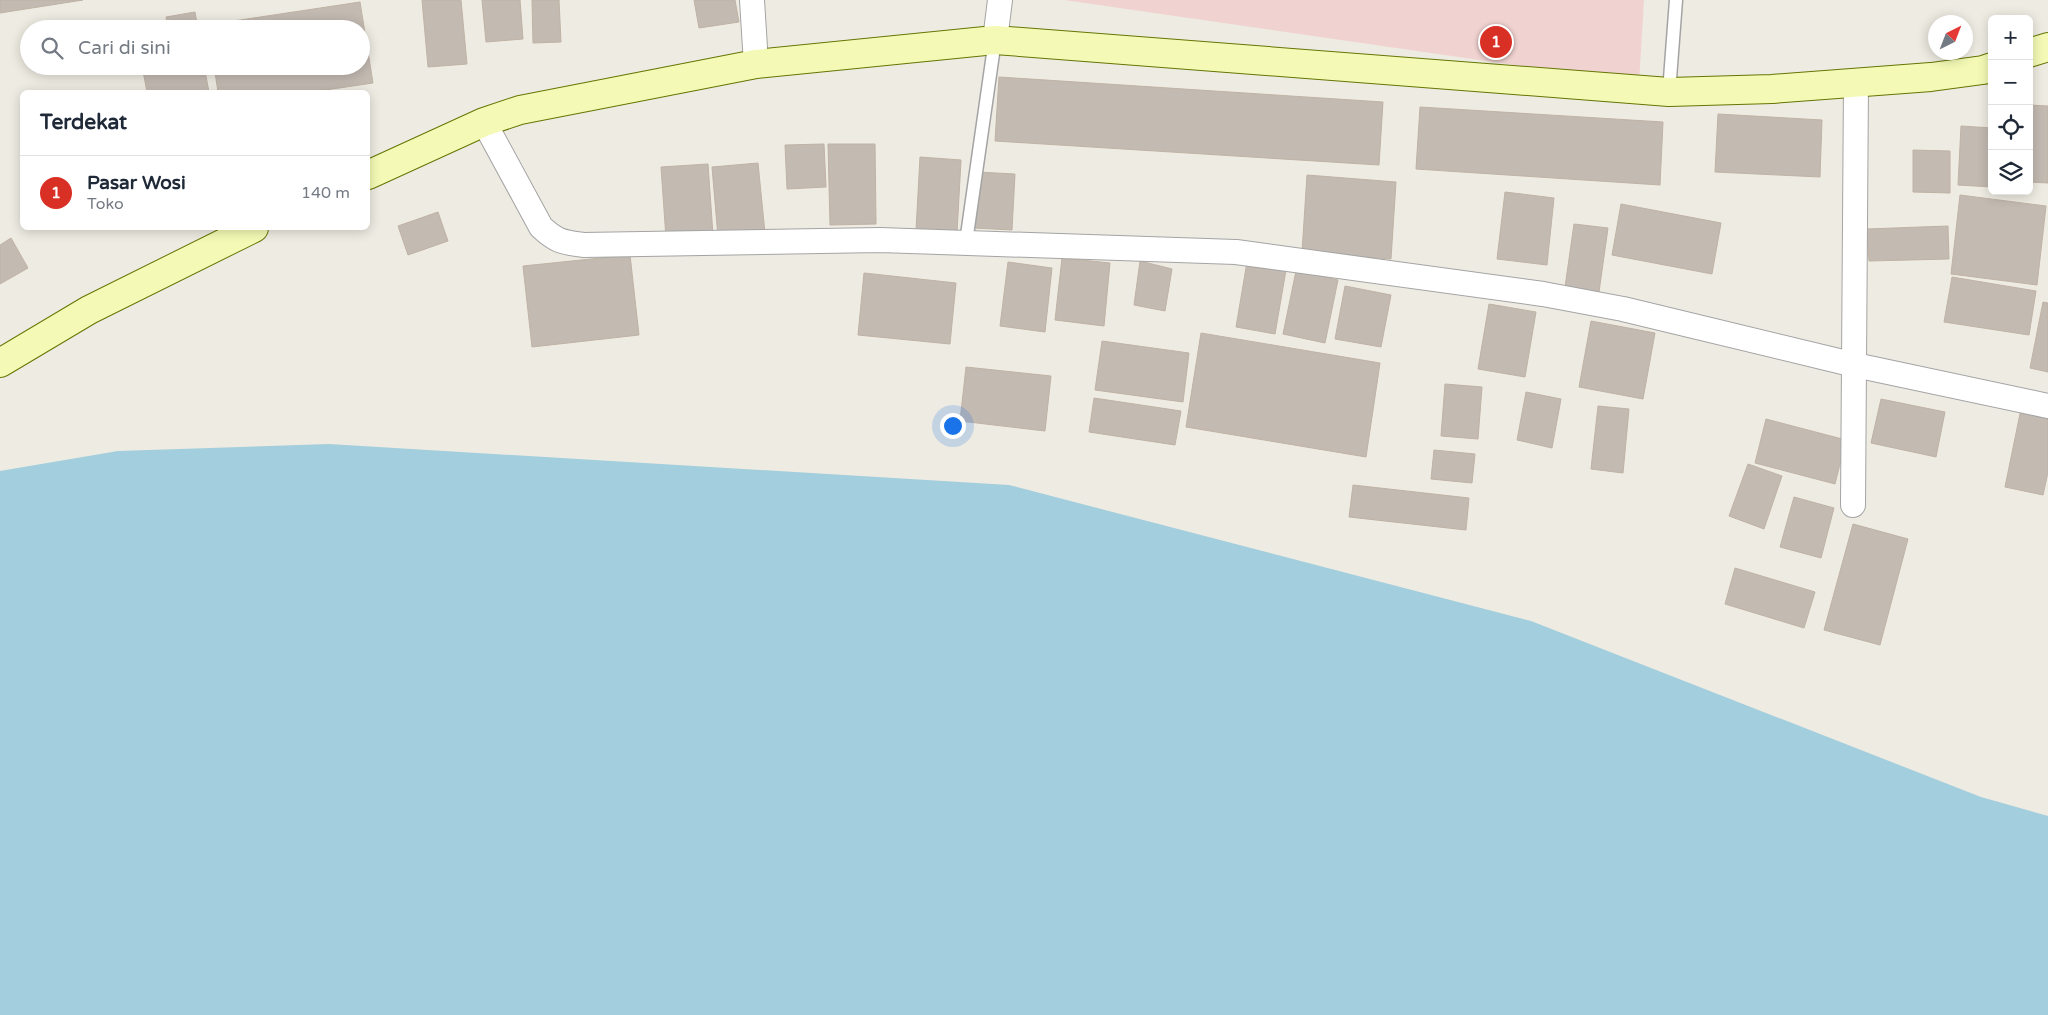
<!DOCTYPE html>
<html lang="id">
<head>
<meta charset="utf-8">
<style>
	:root { --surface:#fff; --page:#f2f2f3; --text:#1f2937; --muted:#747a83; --line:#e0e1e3; --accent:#d93025 }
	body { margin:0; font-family:"Varela Round",sans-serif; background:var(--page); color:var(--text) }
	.controls { position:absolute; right:15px; top:15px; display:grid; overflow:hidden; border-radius:8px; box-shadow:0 2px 12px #0003 }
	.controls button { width:45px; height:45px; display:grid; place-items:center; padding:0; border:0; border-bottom:1px solid var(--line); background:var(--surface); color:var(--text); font:25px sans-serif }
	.compass { position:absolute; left:1928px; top:15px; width:45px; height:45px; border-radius:50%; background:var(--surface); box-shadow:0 2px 12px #0003; rotate:42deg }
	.you { position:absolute; left:952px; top:425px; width:18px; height:18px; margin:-12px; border:4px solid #fff; border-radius:50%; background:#1a73e8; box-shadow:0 0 0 8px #1a73e833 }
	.badge { display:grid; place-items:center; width:32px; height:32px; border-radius:50%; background:var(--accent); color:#fff; font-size:16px; font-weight:700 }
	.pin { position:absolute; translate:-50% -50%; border:2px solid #fff; box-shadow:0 1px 5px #0006 }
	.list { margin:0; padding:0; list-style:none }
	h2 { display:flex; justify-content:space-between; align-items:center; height:65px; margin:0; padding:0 20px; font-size:21px }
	h2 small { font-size:16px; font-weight:400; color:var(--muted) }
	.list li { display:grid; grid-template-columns:32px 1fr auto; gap:15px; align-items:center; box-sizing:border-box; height:75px; padding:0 20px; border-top:1px solid var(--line) }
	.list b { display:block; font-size:19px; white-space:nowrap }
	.list p { margin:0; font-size:16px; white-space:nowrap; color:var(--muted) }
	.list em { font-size:16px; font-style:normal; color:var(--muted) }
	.icon { flex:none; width:28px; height:28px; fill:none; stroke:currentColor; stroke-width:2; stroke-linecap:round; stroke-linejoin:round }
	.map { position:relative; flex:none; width:2048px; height:1015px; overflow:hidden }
	.search { position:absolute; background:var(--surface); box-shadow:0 2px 12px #0003; left:20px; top:20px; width:350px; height:55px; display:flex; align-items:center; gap:12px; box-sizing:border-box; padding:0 18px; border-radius:28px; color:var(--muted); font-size:19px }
	.panel { position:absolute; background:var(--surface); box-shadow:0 2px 12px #0003; left:20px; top:90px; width:350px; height:140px; border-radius:8px }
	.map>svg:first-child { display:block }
	.commercial { fill:#f0d3d1 }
	.water { fill:#a2cedd }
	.building { fill:#c3bab2; stroke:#c0b2a5 }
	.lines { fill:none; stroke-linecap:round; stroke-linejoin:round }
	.lane-casing { stroke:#a4a4a4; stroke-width:15 }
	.street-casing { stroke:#a4a4a4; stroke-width:26 }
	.secondary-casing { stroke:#657503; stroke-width:30 }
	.lane { stroke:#fff; stroke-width:12 }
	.street { stroke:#fff; stroke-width:24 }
	.secondary { stroke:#f4fab5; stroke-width:28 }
</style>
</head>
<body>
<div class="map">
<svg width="2048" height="1015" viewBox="0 0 2048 1015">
	<rect width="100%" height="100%" fill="#eeebe2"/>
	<polygon class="commercial" points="1064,0 1644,0 1639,83"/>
	<polygon class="water" points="329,444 1009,485 1531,621 1981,797 2048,816 2048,1015 0,1015 0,471 118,451"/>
	<g class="building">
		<polygon points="0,0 83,0 0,13"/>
		<polygon points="422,0 461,0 467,64 428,67"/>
		<polygon points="482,0 520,0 523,39 486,42"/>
		<polygon points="532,0 559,0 561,42 533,43"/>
		<polygon points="694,0 735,0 739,22 699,28"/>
		<polygon points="360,2 373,83 312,92 218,92 214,66 361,66 361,29 208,29 207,25"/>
		<polygon points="195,12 198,29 168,29 166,17"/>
		<polygon points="142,66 204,66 209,92 147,92"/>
		<polygon points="999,77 1383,102 1379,165 995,141"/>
		<polygon points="2029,105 2048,106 2048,183 2029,182"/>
		<polygon points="1420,107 1663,122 1660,185 1416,169"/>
		<polygon points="1718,114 1822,120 1820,177 1715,172"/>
		<polygon points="1961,126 1992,128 1992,187 1958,185"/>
		<polygon points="824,144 826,187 787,189 785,145"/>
		<polygon points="828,144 875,144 876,224 830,225"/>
		<polygon points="1913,150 1950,151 1950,193 1913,192"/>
		<polygon points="920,157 961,160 957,233 916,230"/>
		<polygon points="758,163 765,233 718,237 712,167"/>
		<polygon points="708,164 713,235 666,238 661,167"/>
		<polygon points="977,172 1015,174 1012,230 974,228"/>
		<polygon points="1307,175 1396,182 1391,259 1302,252"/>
		<polygon points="1505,192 1554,198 1547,265 1497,259"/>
		<polygon points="1960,195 2046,206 2037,285 1951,274"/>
		<polygon points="1621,204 1721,223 1712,274 1612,255"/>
		<polygon points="438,212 448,241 408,255 398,226"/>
		<polygon points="1574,224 1608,228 1599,292 1565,287"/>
		<polygon points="1948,226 1949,259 1869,261 1867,229"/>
		<polygon points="11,238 28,268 0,284 0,245"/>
		<polygon points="630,255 639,335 532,347 523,266"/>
		<polygon points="1062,258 1110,263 1104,326 1055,320"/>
		<polygon points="1140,261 1172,269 1165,311 1134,305"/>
		<polygon points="1008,262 1052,268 1045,332 1000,326"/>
		<polygon points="1247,262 1286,270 1275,334 1236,327"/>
		<polygon points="1296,271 1338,280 1325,343 1283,334"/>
		<polygon points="864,273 956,283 950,344 858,335"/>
		<polygon points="1952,277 2036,291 2029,335 1944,322"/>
		<polygon points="1345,286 1391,295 1381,347 1335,339"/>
		<polygon points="2043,302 2048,303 2048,372 2030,368"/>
		<polygon points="1489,304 1536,312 1525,377 1478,369"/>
		<polygon points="1591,321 1655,333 1643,399 1579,387"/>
		<polygon points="1201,333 1380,363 1366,457 1186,427"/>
		<polygon points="1102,341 1189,353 1183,402 1095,390"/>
		<polygon points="966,367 1051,376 1045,431 960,421"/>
		<polygon points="1445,384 1482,387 1478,439 1441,436"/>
		<polygon points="1526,392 1561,399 1552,448 1517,440"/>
		<polygon points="1094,398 1181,411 1175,445 1089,432"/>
		<polygon points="1881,399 1945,412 1936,457 1871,443"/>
		<polygon points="2022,404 2048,409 2048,472 2043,495 2005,487"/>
		<polygon points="1598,406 1629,409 1623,473 1591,469"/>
		<polygon points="1766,419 1846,440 1835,484 1755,463"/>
		<polygon points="1434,450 1475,454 1472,483 1431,479"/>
		<polygon points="1748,464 1782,476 1764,529 1729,516"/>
		<polygon points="1353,485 1469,498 1466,530 1349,517"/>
		<polygon points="1794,497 1834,508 1821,558 1780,547"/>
		<polygon points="1853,524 1908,539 1880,645 1824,630"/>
		<polygon points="1735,568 1815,592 1804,628 1725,604"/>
	</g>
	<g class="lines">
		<defs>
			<g id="lane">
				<polyline points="1669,92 1676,0"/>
				<polyline points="966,242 995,40"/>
			</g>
			<g id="street">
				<polyline points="752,0 756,64"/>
				<polyline points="995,40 1000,0"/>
				<path d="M484 122 541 227C557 242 563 242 583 245L880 240 1236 252 1543 294 1623 309 1855 365 2048 406"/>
				<polyline points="1853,505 1856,82"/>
			</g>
			<g id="secondary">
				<polyline points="2029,53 2048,47"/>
				<polyline points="368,175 484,122 520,110 756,64 995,40 1669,92 1772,89 1931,77 1983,70 1992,67"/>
				<polyline points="0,363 89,310 254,228"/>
			</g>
		</defs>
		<use href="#lane" class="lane-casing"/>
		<use href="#street" class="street-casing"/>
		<use href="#secondary" class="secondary-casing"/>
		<use href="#lane" class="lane"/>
		<use href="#street" class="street"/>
		<use href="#secondary" class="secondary"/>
	</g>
</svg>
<div class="controls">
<button>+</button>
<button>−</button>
<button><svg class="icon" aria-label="locate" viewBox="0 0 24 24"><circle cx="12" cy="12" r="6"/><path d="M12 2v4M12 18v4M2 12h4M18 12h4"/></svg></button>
<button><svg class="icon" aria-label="layers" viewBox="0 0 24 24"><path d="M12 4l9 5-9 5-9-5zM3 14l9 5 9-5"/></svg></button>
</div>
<svg class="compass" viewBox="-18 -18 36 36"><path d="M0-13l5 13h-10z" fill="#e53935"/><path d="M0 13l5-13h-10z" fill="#747a83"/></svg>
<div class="you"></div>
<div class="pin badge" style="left:1496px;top:42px">1</div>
<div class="search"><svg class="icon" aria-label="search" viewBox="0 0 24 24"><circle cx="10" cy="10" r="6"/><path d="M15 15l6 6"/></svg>Cari di sini</div>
<section class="panel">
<h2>Terdekat<small></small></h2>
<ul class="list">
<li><span class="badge">1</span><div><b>Pasar Wosi</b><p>Toko</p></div><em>140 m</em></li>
</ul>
</section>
</div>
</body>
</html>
